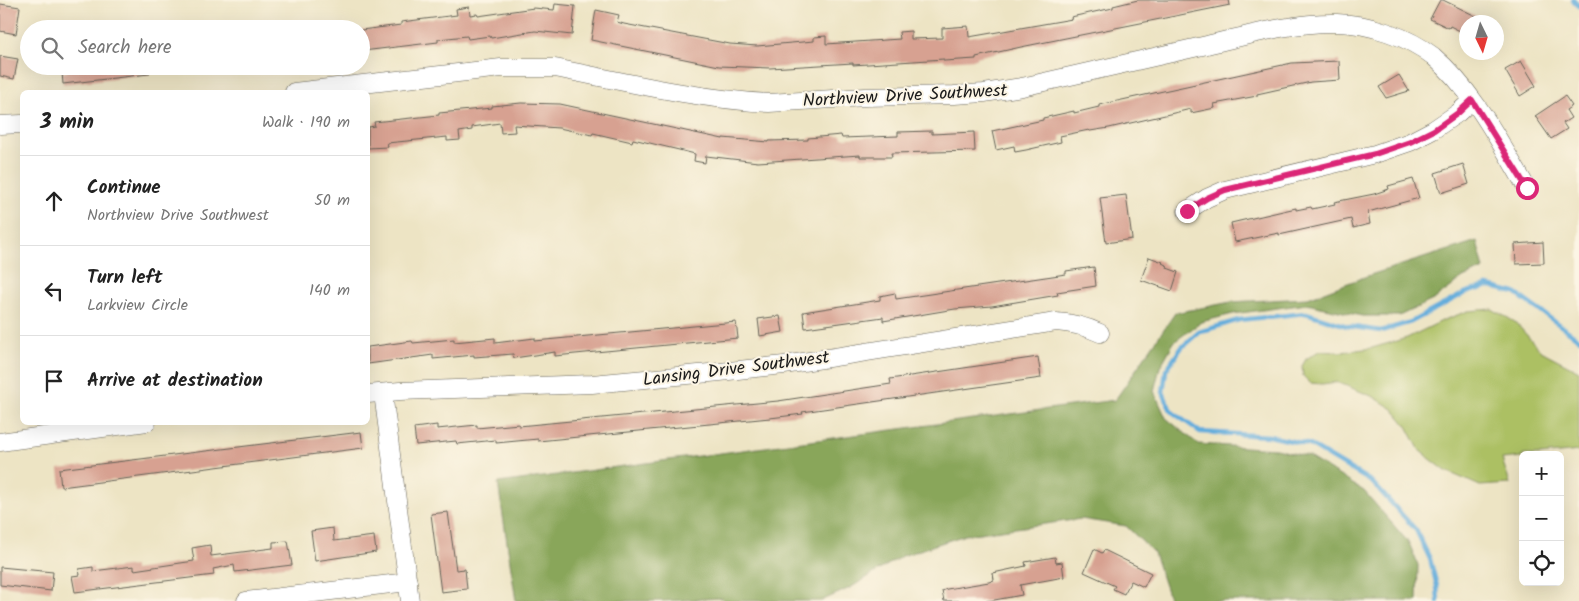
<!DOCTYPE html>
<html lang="en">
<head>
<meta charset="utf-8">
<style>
	:root { --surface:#fff; --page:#f6f6f6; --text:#222; --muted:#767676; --line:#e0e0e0 }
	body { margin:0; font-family:Kalam,sans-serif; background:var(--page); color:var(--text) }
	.controls { position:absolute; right:15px; bottom:15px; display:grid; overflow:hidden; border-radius:8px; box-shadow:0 5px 20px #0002 }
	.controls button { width:45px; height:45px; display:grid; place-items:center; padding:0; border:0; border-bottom:1px solid var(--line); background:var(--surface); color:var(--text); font:25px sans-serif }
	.compass { position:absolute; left:1459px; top:15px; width:45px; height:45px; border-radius:50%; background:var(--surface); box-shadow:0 5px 20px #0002; rotate:175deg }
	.stop { position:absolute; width:15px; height:15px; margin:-11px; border:4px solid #db2777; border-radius:50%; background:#fff }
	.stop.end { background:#db2777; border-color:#fff; box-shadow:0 1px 5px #0008 }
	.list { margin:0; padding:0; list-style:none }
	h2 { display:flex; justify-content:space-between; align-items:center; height:65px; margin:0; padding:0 20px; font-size:21px }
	h2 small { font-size:16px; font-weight:400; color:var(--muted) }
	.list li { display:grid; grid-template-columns:32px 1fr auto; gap:15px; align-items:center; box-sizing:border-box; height:90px; padding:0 20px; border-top:1px solid var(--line) }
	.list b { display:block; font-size:19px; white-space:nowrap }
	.list p { margin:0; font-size:16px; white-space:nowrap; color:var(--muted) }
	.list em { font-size:16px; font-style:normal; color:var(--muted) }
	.icon { flex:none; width:28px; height:28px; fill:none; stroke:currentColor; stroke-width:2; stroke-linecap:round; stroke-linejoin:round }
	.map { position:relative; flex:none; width:1579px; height:601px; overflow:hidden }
	.search { position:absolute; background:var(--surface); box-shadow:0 5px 20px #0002; left:20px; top:20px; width:350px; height:55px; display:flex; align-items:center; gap:12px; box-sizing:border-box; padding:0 18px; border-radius:28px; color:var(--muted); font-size:19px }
	.panel { position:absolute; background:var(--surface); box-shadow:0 5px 20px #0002; left:20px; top:90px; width:350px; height:335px; border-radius:8px }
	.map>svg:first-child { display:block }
	.green { fill:#acc064; stroke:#646e40 }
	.forest { fill:#89a65a; stroke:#52613b }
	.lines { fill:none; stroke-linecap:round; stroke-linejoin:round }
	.stream { stroke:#65addc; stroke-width:4.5 }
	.building { fill:#d7a191 }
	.minor-casing { stroke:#656257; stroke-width:19 }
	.minor { stroke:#fff; stroke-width:18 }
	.route { stroke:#db2777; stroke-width:6 }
	.labels { text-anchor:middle; stroke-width:4; stroke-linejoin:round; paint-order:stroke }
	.street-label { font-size:18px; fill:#1c1c1c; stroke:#fcf5e5 }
</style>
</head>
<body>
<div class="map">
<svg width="1579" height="601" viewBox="0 0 1579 601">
	<rect width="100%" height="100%" fill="#fcf5e5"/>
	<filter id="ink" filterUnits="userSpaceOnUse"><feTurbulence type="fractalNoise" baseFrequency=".02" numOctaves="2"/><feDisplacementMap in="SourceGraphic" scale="10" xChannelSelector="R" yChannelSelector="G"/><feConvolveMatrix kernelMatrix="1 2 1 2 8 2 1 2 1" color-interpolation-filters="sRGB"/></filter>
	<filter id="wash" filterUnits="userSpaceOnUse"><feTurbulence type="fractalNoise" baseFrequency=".0096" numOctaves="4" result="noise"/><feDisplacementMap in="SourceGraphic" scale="20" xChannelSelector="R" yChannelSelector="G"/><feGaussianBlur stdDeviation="1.12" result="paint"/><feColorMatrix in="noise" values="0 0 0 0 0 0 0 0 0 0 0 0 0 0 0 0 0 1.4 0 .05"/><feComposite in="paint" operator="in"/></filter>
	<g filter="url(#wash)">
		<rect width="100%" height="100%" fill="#ede4c4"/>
		<polygon class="green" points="1492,309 1515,322 1541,351 1579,371 1579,451 1540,455 1523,455 1523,457 1502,459 1510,484 1480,486 1446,471 1420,451 1407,426 1393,409 1374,397 1337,382 1322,384 1310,383 1303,376 1302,366 1306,359 1319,351 1341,352 1372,348 1407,338 1444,320 1468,311"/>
		<polygon class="forest" points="1477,241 1484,269 1463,278 1435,299 1399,316 1362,316 1307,304 1233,314 1201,322 1174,342 1160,367 1154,391 1166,418 1198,444 1276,449 1309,457 1364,491 1409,543 1418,565 1417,601 1170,601 1154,553 1126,526 1081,519 965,535 902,556 850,588 821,601 725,601 722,598 664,601 516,601 498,483 1115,400 1175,313 1231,302 1308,298 1367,276"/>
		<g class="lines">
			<g class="stream">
				<polyline points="1573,0 1579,6"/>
				<polyline points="1438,601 1437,586 1430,559 1416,530 1372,482 1310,445 1269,436 1200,432 1171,411 1163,392 1166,370 1182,347 1199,332 1239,320 1306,313 1347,326 1381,331 1411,322 1465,293 1488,286 1515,293 1579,339"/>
			</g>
		</g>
		<g id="blocks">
			<g class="building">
				<polygon points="1138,0 1229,0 1230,5 1021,47 976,57 976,59 944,61 944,59 853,65 853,63 770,68 719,66 591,40 596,10 619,15 617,22 624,24 730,44 757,46 814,41 814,37 826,36 826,44 900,39 899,32 911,31 911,39 942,38 942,28 968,26 969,37 1072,19 1071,17 1113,8 1113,6"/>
				<polygon points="1440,0 1443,0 1488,22 1466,22 1466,34 1450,26 1449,28 1430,19"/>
				<polygon points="0,4 20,7 16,34 0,31"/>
				<polygon points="555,4 575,6 572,35 535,31 491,38 490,36 468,39 467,36 438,39 438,42 363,51 361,30 401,25 401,22 457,15 456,9 469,7 470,15 477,14 478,16 534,8 554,10"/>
				<polygon points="0,56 18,59 14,79 0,76"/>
				<polygon points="1339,61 1340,80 1311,82 1257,94 1257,96 1214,104 1215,108 1191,113 1191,109 1109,128 1090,131 1089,130 1060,136 1061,142 1026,150 1015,152 1014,146 996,150 992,131 1043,120 1043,118 1074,111 1074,113 1099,107 1099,105 1292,63"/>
				<polygon points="1521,61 1536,86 1520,96 1505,70"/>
				<polygon points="66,66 149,66 149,74 63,84 62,72 67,72"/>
				<polygon points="1399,75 1409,91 1386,98 1379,87"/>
				<polygon points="1565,96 1572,106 1566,110 1571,118 1563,123 1567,129 1551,139 1535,116"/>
				<polygon points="521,103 560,104 723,139 723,138 769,142 769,141 808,140 808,138 841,135 842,138 898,136 898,132 932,131 932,134 974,132 975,151 891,153 892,157 860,157 860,155 758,162 706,156 705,163 694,161 695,154 679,150 633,139 632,142 593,133 592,135 559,128 514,125 515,132 501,133 500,123 472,127 472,130 459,132 460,140 447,141 447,137 387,143 388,147 368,148 368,127 375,126 374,122 439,115 439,113 492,108 492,106"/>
				<polygon points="1463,164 1469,184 1441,193 1435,173"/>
				<polygon points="1413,179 1419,198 1368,212 1370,224 1353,228 1351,219 1279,235 1279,233 1235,242 1231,223 1296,208 1296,210 1311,207 1312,209 1335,204 1334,202 1374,194 1389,189 1388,186"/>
				<polygon points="1126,195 1132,239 1106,243 1100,198"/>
				<polygon points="1543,242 1544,263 1516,264 1515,244"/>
				<polygon points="1149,257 1163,262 1162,263 1168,266 1167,268 1178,272 1172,291 1141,280"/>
				<polygon points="1094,267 1096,286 1057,292 1058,295 992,306 955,309 883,321 883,317 805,328 803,312 880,300 880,296 895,293 896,299 1066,274 1066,271"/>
				<polygon points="780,316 783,332 760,336 758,319"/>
				<polygon points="736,322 738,338 555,356 555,352 514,358 513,354 474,357 474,355 433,359 433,355 368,364 368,347 412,341 413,343 454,339 454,342 495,338 495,343 535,338 535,341"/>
				<polygon points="1038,357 1041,378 802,412 803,414 770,418 538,441 538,439 496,443 496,440 457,444 456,441 416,445 414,428 437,425 437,429 477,425 477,428 519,424 519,426 778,401 891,384 890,379"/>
				<polygon points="361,432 363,448 61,487 59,469"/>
				<polygon points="448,512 456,570 465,569 467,589 441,592 431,514"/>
				<polygon points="333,528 334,541 374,536 376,552 315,561 311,531"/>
				<polygon points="288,541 292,565 235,572 234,565 213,569 214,575 75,592 72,576 80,575 79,569 93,567 93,571 134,566 134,570 194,561 192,548 210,545 211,556 273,548 273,542"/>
				<polygon points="1094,549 1102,553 1104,550 1151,573 1144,587 1131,581 1124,594 1113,589 1115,586 1084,572"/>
				<polygon points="1055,557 1056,563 1062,562 1064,577 1020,585 1022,595 989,601 944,601 942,591 947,589 989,582 994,580 993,573 1026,566 1025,562"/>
				<polygon points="0,567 53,572 51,591 0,585"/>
			</g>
		</g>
	</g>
	<g filter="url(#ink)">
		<use href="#blocks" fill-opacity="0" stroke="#656257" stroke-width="1"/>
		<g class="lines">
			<defs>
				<g id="minor">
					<path d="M294 92 501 68H555C626 82 696 99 769 103L865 97 954 95 984 93 1022 87C1083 73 1145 59 1207 45 1249 35 1293 22 1337 23 1370 24 1407 36 1433 56 1474 91 1500 143 1527 188"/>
					<polyline points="0,125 22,124"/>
					<polyline points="1187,211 1207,198 1225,190 1375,154 1410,142 1433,130 1458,113 1472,100"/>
					<polyline points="383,393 410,601"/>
					<path d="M368 394 400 391 592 384 720 372 784 365 1056 322C1072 323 1085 326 1100 333"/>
					<polyline points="0,442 147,422"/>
					<polyline points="246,601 408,582"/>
				</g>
			</defs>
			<use href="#minor" class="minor-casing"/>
			<use href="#minor" class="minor"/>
		</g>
	</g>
	<g class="lines" filter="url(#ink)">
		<polyline class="route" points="1187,211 1207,198 1225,190 1375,154 1410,142 1434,130 1458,113 1472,100 1527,188"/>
	</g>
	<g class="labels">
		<g class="street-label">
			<text transform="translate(905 95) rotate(-3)" y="6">Northview Drive Southwest</text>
			<text transform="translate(736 368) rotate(-7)" y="6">Lansing Drive Southwest</text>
		</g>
	</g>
</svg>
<div class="controls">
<button>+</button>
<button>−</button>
<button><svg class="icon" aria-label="locate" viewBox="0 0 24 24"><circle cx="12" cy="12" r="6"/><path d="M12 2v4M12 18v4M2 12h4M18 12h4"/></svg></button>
</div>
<svg class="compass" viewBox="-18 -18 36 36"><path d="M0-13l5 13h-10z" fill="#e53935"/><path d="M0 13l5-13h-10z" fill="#767676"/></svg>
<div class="stop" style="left:1527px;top:188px"></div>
<div class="stop end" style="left:1187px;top:211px"></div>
<div class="search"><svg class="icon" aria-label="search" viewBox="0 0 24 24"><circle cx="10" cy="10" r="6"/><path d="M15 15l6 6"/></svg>Search here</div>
<section class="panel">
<h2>3 min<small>Walk · 190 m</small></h2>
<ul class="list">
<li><svg class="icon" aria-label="ahead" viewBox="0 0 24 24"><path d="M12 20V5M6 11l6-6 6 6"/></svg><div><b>Continue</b><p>Northview Drive Southwest</p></div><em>50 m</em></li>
<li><svg class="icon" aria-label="left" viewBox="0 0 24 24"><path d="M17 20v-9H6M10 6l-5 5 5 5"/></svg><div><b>Turn left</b><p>Larkview Circle</p></div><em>140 m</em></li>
<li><svg class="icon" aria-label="arrive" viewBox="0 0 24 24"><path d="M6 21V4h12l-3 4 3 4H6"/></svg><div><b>Arrive at destination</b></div></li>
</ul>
</section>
</div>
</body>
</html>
